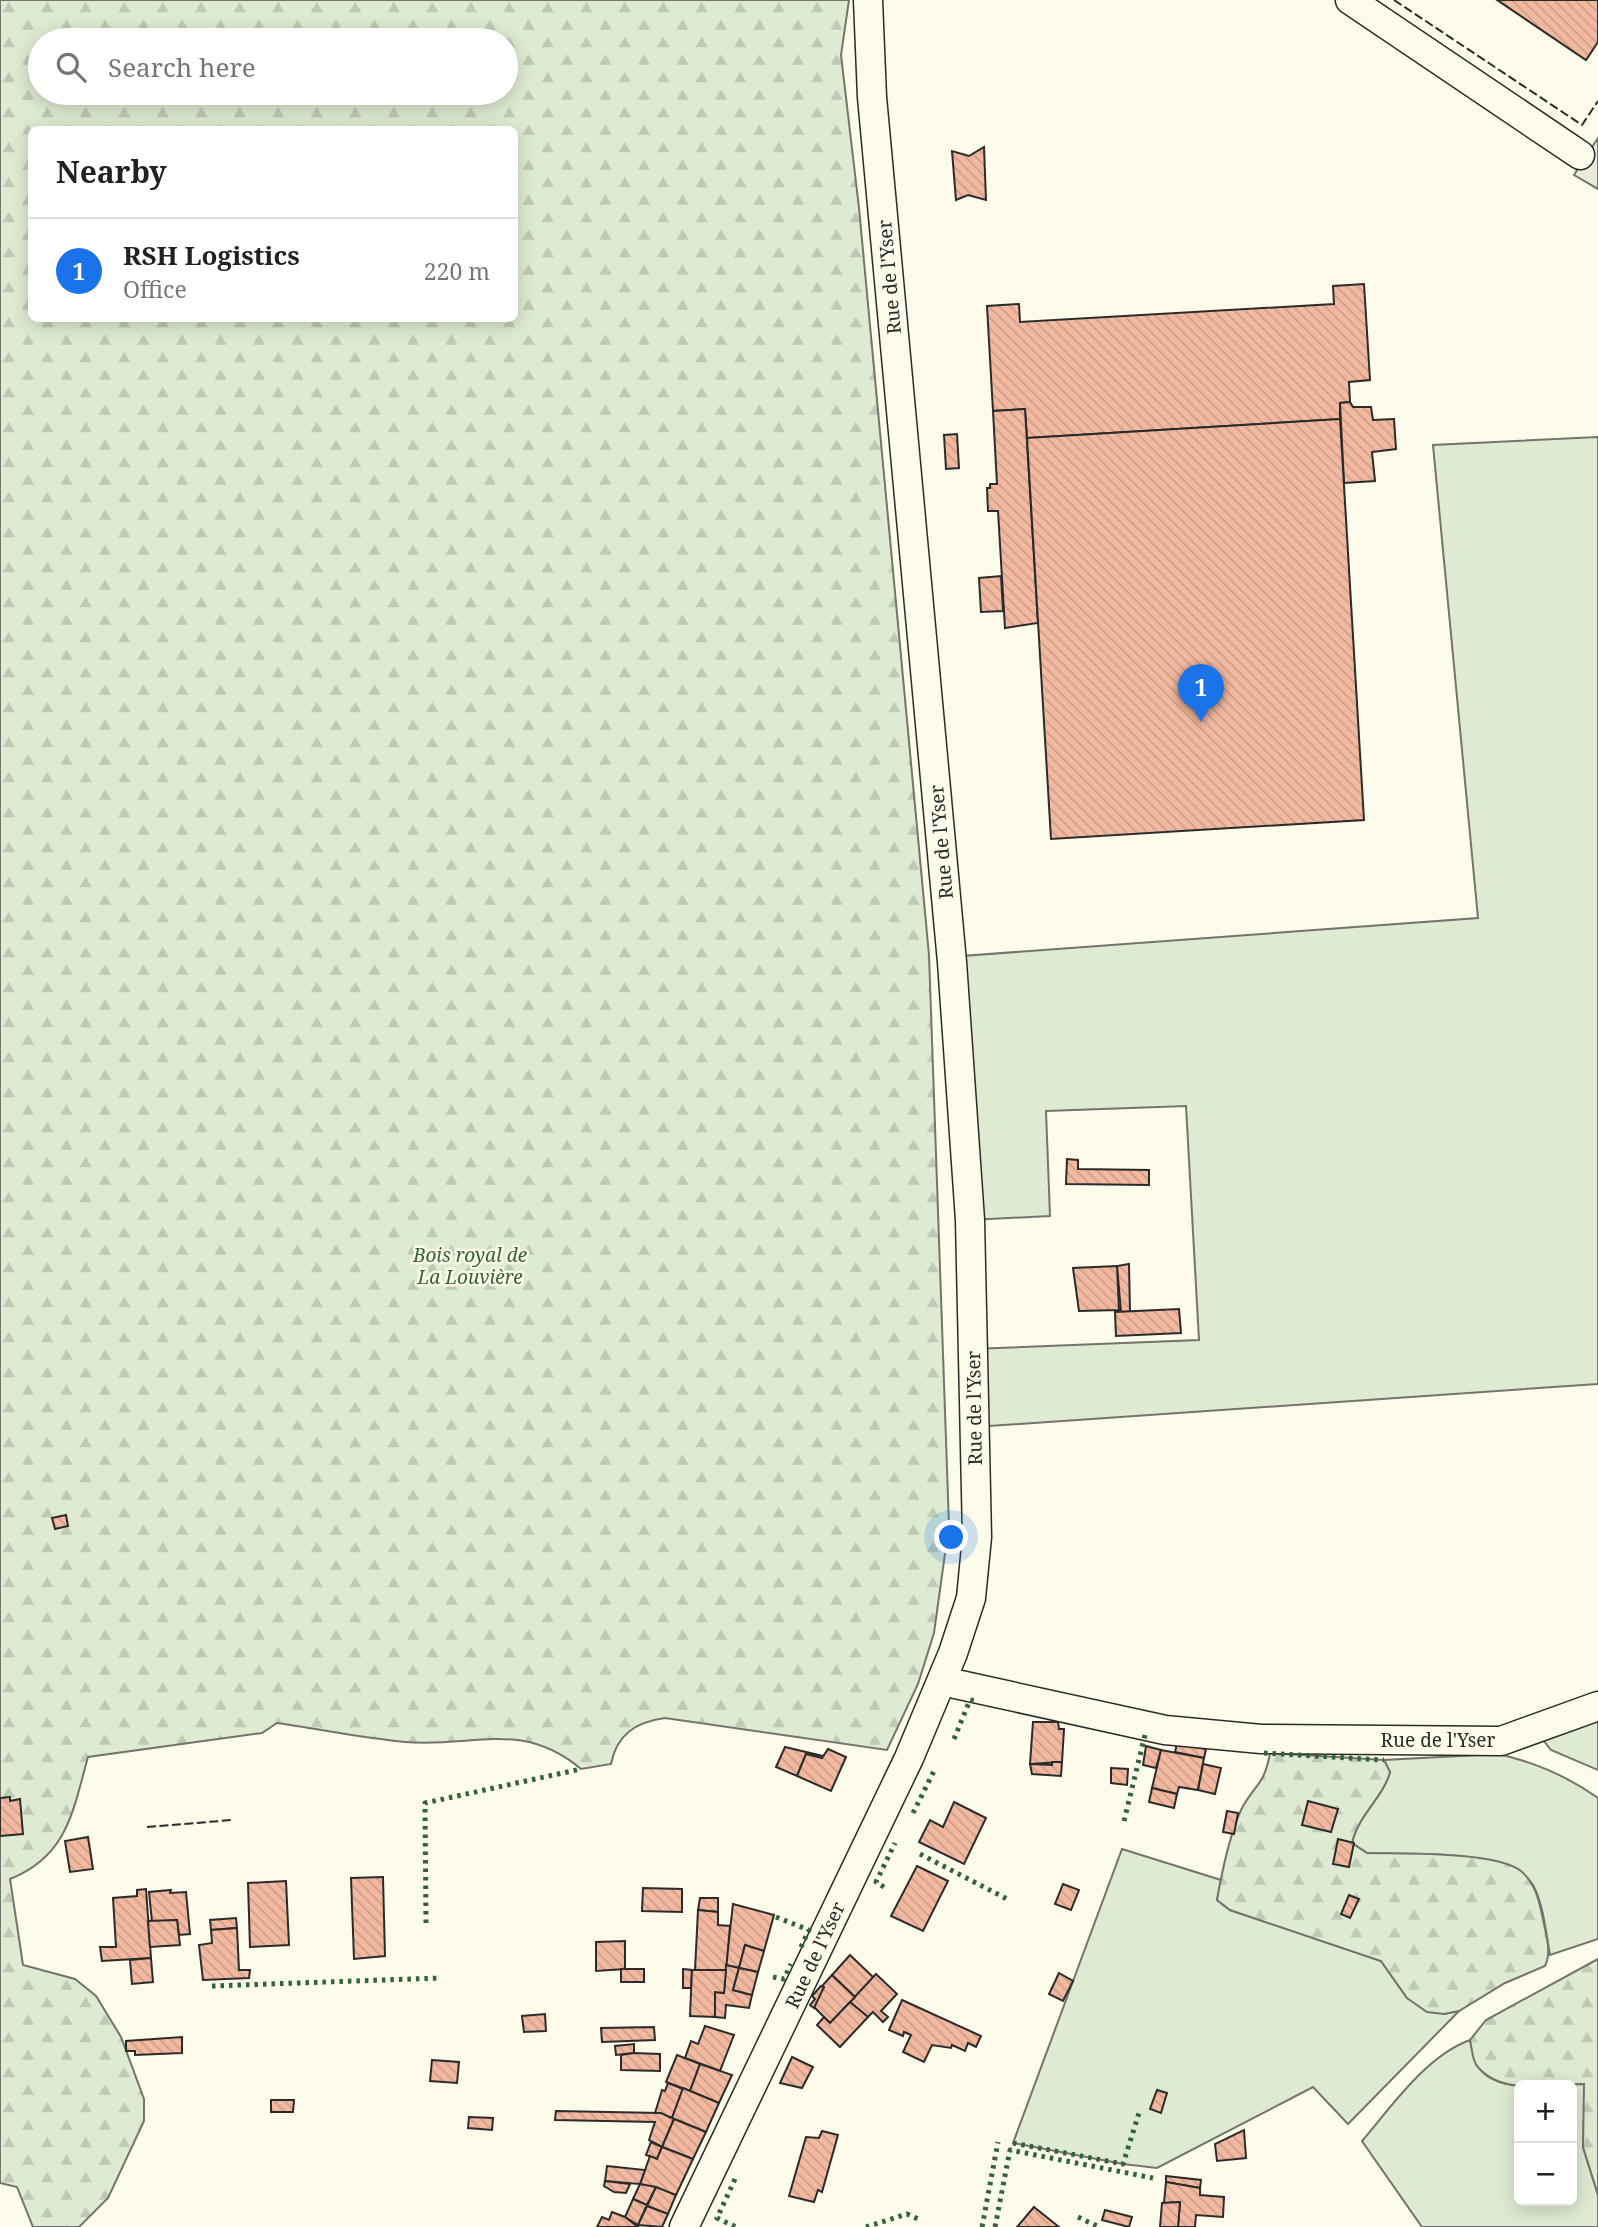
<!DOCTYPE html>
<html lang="en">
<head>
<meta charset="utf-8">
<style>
	:root { --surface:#fff; --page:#f2f2f2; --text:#202124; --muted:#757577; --line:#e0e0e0; --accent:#1a73e8 }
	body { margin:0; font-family:"Noto Serif",serif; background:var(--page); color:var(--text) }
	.controls { position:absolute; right:21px; bottom:21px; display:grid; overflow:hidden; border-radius:10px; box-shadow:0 4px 18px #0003 }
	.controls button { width:63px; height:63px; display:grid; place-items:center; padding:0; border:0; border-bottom:2px solid var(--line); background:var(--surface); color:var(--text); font:35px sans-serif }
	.you { position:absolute; left:952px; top:1538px; width:24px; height:24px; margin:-18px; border:5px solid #fff; border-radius:50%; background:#1a73e8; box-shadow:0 0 0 10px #1a73e833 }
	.badge { display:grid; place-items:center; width:46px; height:46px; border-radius:50%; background:var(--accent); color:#fff; font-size:23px; font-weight:700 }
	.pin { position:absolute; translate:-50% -58px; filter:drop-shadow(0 2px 4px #0008) }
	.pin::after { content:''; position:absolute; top:37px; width:24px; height:21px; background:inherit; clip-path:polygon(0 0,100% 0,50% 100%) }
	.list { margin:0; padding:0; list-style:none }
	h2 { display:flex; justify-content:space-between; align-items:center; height:91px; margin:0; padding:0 28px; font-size:30px }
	h2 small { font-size:23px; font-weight:400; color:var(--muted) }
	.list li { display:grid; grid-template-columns:46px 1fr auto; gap:21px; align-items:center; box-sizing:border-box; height:105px; padding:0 28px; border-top:2px solid var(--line) }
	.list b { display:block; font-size:26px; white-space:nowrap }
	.list p { margin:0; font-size:23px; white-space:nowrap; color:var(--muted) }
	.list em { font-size:23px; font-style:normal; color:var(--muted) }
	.icon { flex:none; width:38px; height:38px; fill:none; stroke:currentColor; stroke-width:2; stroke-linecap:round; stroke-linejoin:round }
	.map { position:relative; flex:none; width:1598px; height:2227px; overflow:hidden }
	.search { position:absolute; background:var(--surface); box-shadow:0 4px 18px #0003; left:28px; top:28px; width:490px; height:77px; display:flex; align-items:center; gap:18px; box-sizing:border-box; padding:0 24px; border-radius:38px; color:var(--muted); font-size:26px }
	.panel { position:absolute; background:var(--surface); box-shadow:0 4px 18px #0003; left:28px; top:126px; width:490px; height:196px; border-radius:10px }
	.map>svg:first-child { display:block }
	.green { fill:#deebd1; stroke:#74746e; stroke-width:2 }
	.forest { fill:url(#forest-firs); stroke:#74746e; stroke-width:2; fill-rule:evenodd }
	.parking { fill:#eceadb; stroke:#74746e; stroke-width:2 }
	.building { fill:url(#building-back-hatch); stroke:#2b2b2b; stroke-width:2 }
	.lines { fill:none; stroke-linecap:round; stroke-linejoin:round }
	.minor-casing { stroke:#2b2b2b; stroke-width:31 }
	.minor { stroke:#fdfbea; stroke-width:28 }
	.hedge { stroke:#34623c; stroke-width:5; stroke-dasharray:3.5 5; stroke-linecap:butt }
	.fence { stroke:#2b2b2b; stroke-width:2; stroke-dasharray:9 3.5; stroke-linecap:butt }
	.labels { text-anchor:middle; stroke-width:5; stroke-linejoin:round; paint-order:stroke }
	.street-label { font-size:19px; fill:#2b2b2b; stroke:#fdfbea }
	.park-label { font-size:19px; font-style:italic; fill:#34623c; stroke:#fdfbea }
</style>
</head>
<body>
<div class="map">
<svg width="1598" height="2227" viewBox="0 0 1598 2227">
	<defs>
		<pattern id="forest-firs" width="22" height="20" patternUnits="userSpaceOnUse" patternTransform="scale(1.75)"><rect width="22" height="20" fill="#deebd1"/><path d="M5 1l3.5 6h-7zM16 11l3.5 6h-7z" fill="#bfcab4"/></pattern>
		<pattern id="building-back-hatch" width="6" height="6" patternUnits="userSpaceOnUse" patternTransform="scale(1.75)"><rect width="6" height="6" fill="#f2b8a0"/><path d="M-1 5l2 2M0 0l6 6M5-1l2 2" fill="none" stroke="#d09e8a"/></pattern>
	</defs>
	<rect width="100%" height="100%" fill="#fdfbea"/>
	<g class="green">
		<polygon points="1598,437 1598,1384 975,1427 973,1349 1199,1340 1186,1106 1046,1111 1050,1216 970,1220 962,956 1478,918 1433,445"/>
		<polygon points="1598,1715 1598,1770 1551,1750 1540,1736"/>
		<path d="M1498 1754C1535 1762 1567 1776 1598 1798V1939L1550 1955C1546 1934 1544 1907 1534 1887 1513 1847 1407 1855 1367 1853L1352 1843C1358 1815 1383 1798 1390 1772L1384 1760Z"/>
		<polygon points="1122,1849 1221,1880 1217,1900 1230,1910 1381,1961 1407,1998 1444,2014 1459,2011 1348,2124 1313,2087 1157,2168 1123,2164 1013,2143"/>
		<path d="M1470 2040C1476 2072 1486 2082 1519 2086V2201H1572V2085H1539L1585 2084 1583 2147 1598 2195V2227H1422L1362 2141C1392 2106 1426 2056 1470 2040Z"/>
	</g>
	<g class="forest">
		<path d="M0 0H849L841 55 859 208 929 955 949 1525 934 1633 918 1684 887 1750 665 1718C636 1722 617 1734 611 1764L581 1769C521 1719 474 1748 405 1742 362 1738 319 1729 277 1723L262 1733 88 1757C73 1810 68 1856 10 1879L23 1965 75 1979 96 1996 121 2037 144 2099V2121L108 2198 79 2227H33L17 2187 0 2183ZM40 40H506V93H40ZM32 130H514V318H32Z"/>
		<path d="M1270 1753 1384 1760 1390 1772C1383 1798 1358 1815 1352 1843L1367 1853C1401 1854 1496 1851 1521 1871 1536 1884 1539 1901 1543 1919 1546 1936 1552 1951 1545 1966L1505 1983 1459 2011 1444 2014 1427 2012 1407 1998 1381 1961 1230 1910 1217 1900C1222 1871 1229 1837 1241 1810 1254 1784 1264 1787 1270 1753Z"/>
		<path d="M1598 1959V2195L1583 2147 1584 2084C1550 2083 1502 2097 1477 2066 1472 2060 1472 2048 1470 2040L1486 2020Z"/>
	</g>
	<polygon class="parking" points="1598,138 1598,189 1574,175"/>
	<g class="building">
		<polygon points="1497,0 1598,0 1598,42 1586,60"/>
		<polygon points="984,147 986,200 968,195 956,200 952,151 969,156"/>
		<polygon points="1364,284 1370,380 1349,382 1350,402 1340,403 1340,419 1027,438 1025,409 993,411 987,306 1019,304 1020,322 1334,304 1333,286"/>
		<polygon points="1350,402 1353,407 1371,407 1373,420 1394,419 1396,449 1372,452 1375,481 1344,483 1340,403"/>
		<polygon points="1025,409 1038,623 1005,628 998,511 988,511 987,488 990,488 990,484 997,484 993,411"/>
		<polygon points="1340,419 1364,820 1051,839 1027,438"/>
		<polygon points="957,434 959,468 946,469 944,435"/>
		<polygon points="1001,576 1003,611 981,612 979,578"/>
		<polygon points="1067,1159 1078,1160 1078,1169 1149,1170 1149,1185 1066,1184"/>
		<polygon points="1129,1264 1130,1312 1121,1312 1117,1266"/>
		<polygon points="1117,1266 1119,1310 1079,1311 1073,1268"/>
		<polygon points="1179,1309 1181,1333 1116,1336 1115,1312"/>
		<polygon points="66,1515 68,1526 55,1529 52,1518"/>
		<polygon points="1033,1722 1058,1722 1059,1729 1064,1729 1062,1762 1030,1764"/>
		<polygon points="1177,1744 1206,1749 1204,1758 1175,1752"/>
		<polygon points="1146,1746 1161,1750 1156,1768 1143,1765"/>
		<polygon points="785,1747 823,1756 806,1754 797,1776 776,1767"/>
		<polygon points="828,1749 846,1757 831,1791 797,1776 806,1754 822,1758"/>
		<polygon points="1161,1750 1204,1758 1198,1790 1179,1787 1177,1794 1152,1788"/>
		<polygon points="1052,1762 1062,1762 1061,1776 1032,1774 1030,1764 1052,1765"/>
		<polygon points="1203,1764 1221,1768 1215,1794 1198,1790"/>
		<polygon points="1111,1768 1128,1769 1127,1785 1111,1783"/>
		<polygon points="1152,1788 1177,1794 1174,1808 1149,1802"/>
		<polygon points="10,1797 10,1801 20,1799 23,1834 0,1836 0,1798"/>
		<polygon points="1308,1801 1338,1809 1331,1832 1302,1825"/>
		<polygon points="954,1802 986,1818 964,1864 919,1842 930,1820 943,1827"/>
		<polygon points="1227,1811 1238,1813 1234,1834 1223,1832"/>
		<polygon points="88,1837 93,1869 70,1872 65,1841"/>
		<polygon points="1338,1839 1354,1843 1349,1867 1333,1864"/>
		<polygon points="917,1866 948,1881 923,1931 891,1916"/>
		<polygon points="383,1877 385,1956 354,1959 351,1878"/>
		<polygon points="286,1881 289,1945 250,1947 248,1883"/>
		<polygon points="1063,1884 1079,1890 1071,1910 1055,1904"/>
		<polygon points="643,1888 682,1889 682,1912 642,1911"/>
		<polygon points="146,1889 151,1958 102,1961 100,1947 116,1947 113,1898 137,1896 137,1890"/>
		<polygon points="171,1890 170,1893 186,1892 190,1934 179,1935 177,1920 152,1922 149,1892"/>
		<polygon points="1349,1895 1359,1899 1350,1918 1341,1914"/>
		<polygon points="700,1898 718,1898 718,1912 698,1910"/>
		<polygon points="733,1904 774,1915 764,1951 745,1945 739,1968 726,1965"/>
		<polygon points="698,1910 718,1912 718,1925 730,1926 726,1970 695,1970"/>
		<polygon points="236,1918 237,1928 211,1930 210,1920"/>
		<polygon points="177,1920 180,1945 150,1947 148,1921"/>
		<polygon points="237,1928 239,1970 250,1970 249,1978 203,1980 199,1945 212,1943 211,1930"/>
		<polygon points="625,1941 625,1969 596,1971 596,1942"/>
		<polygon points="745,1945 764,1951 758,1972 739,1968"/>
		<polygon points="850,1955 874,1978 855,1997 832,1975"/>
		<polygon points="151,1958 153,1982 132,1984 130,1960"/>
		<polygon points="726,1965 739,1968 733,1990 752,1995 749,2008 726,2005 725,2018 715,2017 715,1992 724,1993"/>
		<polygon points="739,1968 758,1972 752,1995 733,1990"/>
		<rect x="621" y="1969" width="23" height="13"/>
		<polygon points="683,1969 692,1970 691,1988 683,1988"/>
		<polygon points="692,1970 726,1970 724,1993 715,1992 715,2017 690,2016"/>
		<polygon points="1059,1973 1073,1981 1063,2001 1049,1994"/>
		<polygon points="876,1974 897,1994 881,2011 888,2017 883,2022 873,2012 868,2017 850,2002"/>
		<polygon points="832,1975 855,1997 830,2023 814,2007 822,1986"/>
		<polygon points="821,1986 824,1987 814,2008 810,2005 815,1999 812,1996"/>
		<polygon points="902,2000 981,2036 976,2047 968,2043 965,2051 952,2045 951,2048 932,2045 924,2062 903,2052 911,2035 904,2032 903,2036 889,2030"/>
		<polygon points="850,2002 868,2017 840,2047 817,2025 824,2017 830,2023"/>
		<polygon points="545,2014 546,2031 524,2032 522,2016"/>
		<polygon points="705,2026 734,2035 720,2071 685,2058 691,2041 698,2044"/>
		<polygon points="654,2027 655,2040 602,2042 601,2028"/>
		<polygon points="182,2037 182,2053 135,2055 135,2051 126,2051 126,2041"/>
		<polygon points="634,2044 634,2053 616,2055 615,2046"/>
		<polygon points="634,2053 660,2054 660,2071 621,2070 621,2055"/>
		<polygon points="677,2055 700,2064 690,2091 666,2082"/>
		<polygon points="792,2057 813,2067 802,2088 780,2083"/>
		<polygon points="432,2060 459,2062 457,2083 430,2081"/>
		<polygon points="700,2064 732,2075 719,2103 690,2091"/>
		<polygon points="668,2083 683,2089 672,2118 655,2113 662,2090 665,2091"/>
		<polygon points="683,2088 719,2103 706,2132 672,2118"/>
		<polygon points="1157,2090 1167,2093 1161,2113 1150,2109"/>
		<polygon points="271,2100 294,2100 293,2112 271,2112"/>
		<polygon points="556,2111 661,2113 674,2119 662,2147 649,2140 655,2122 555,2120"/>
		<polygon points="469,2117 493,2118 492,2130 468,2128"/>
		<polygon points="674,2119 706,2132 693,2159 662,2147"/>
		<polygon points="1244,2130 1246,2158 1217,2161 1215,2144"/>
		<polygon points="822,2131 838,2135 822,2192 818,2190 814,2202 789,2196 806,2137 819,2138"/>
		<polygon points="651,2142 662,2147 657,2159 646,2155"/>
		<polygon points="662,2147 693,2159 676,2195 640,2184 650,2156 657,2159"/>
		<polygon points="607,2166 645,2170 640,2184 656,2187 647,2205 633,2199 640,2184 605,2181"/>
		<polygon points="1166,2176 1201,2180 1200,2188 1166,2182"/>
		<polygon points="605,2181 630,2184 626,2193 614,2192 604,2186"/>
		<polygon points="1166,2182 1200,2188 1200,2195 1224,2197 1223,2217 1196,2215 1195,2227 1178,2227 1180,2202 1164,2203"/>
		<polygon points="656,2187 676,2195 668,2214 647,2206"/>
		<polygon points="633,2199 647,2205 638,2225 625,2217"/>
		<polygon points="1180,2202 1178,2227 1160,2227 1162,2203"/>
		<polygon points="647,2206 668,2214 662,2227 638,2225"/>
		<polygon points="1034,2207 1059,2227 1017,2227"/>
		<polygon points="1105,2210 1132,2217 1129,2227 1102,2220"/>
		<polygon points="612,2212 625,2217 638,2227 597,2227 602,2217 609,2220"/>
	</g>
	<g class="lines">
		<defs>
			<g id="minor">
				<polyline points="1350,0 1580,155"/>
				<polyline points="942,1681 1165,1730 1261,1739 1501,1741 1598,1706"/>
				<polyline points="684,2227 909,1758 953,1653 971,1598 977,1537 970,1220 952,962 872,97 868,0"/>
			</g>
		</defs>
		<use href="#minor" class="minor-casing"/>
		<use href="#minor" class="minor"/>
		<g class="hedge">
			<polyline points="954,1739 970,1700 975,1701"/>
			<polyline points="1264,1753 1384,1760"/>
			<polyline points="913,1813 934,1771"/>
			<polyline points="1124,1821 1145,1735 1142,1735"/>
			<polyline points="920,1854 1009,1900"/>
			<polyline points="884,1887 876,1882 895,1843"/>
			<polyline points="776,1917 809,1930 800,1949"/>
			<polyline points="426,1923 425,1803 581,1769"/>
			<polyline points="773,1977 784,1979 791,1964"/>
			<polyline points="212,1986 440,1978"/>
			<polyline points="1013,2143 1123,2164 1139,2113"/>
			<polyline points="735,2179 717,2218 736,2227"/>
			<polyline points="1078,2217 1099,2227"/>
			<polyline points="866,2227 907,2214 918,2219"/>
			<polyline points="982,2227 998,2142"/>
			<polyline points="995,2227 1010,2150 1153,2178"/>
		</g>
		<g class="fence">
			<polyline points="1394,0 1582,125 1598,101"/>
			<polyline points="147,1827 232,1820"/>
		</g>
	</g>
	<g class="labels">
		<g class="street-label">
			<text transform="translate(889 277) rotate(-95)" y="7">Rue de l'Yser</text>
			<text transform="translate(941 842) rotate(-95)" y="7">Rue de l'Yser</text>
			<text transform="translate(974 1408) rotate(-91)" y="7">Rue de l'Yser</text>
			<text x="1438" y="1747">Rue de l'Yser</text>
			<text transform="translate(815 1955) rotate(-65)" y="7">Rue de l'Yser</text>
		</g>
		<g class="park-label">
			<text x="470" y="1262">Bois royal de<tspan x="470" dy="22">La Louvière</tspan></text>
		</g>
	</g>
</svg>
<div class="controls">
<button>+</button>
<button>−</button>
</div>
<div class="you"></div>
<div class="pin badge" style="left:1201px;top:722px">1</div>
<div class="search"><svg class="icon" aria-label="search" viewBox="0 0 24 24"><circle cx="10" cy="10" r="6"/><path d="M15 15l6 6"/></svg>Search here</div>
<section class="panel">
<h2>Nearby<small></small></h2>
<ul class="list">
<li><span class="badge">1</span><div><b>RSH Logistics</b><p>Office</p></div><em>220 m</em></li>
</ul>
</section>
</div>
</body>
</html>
